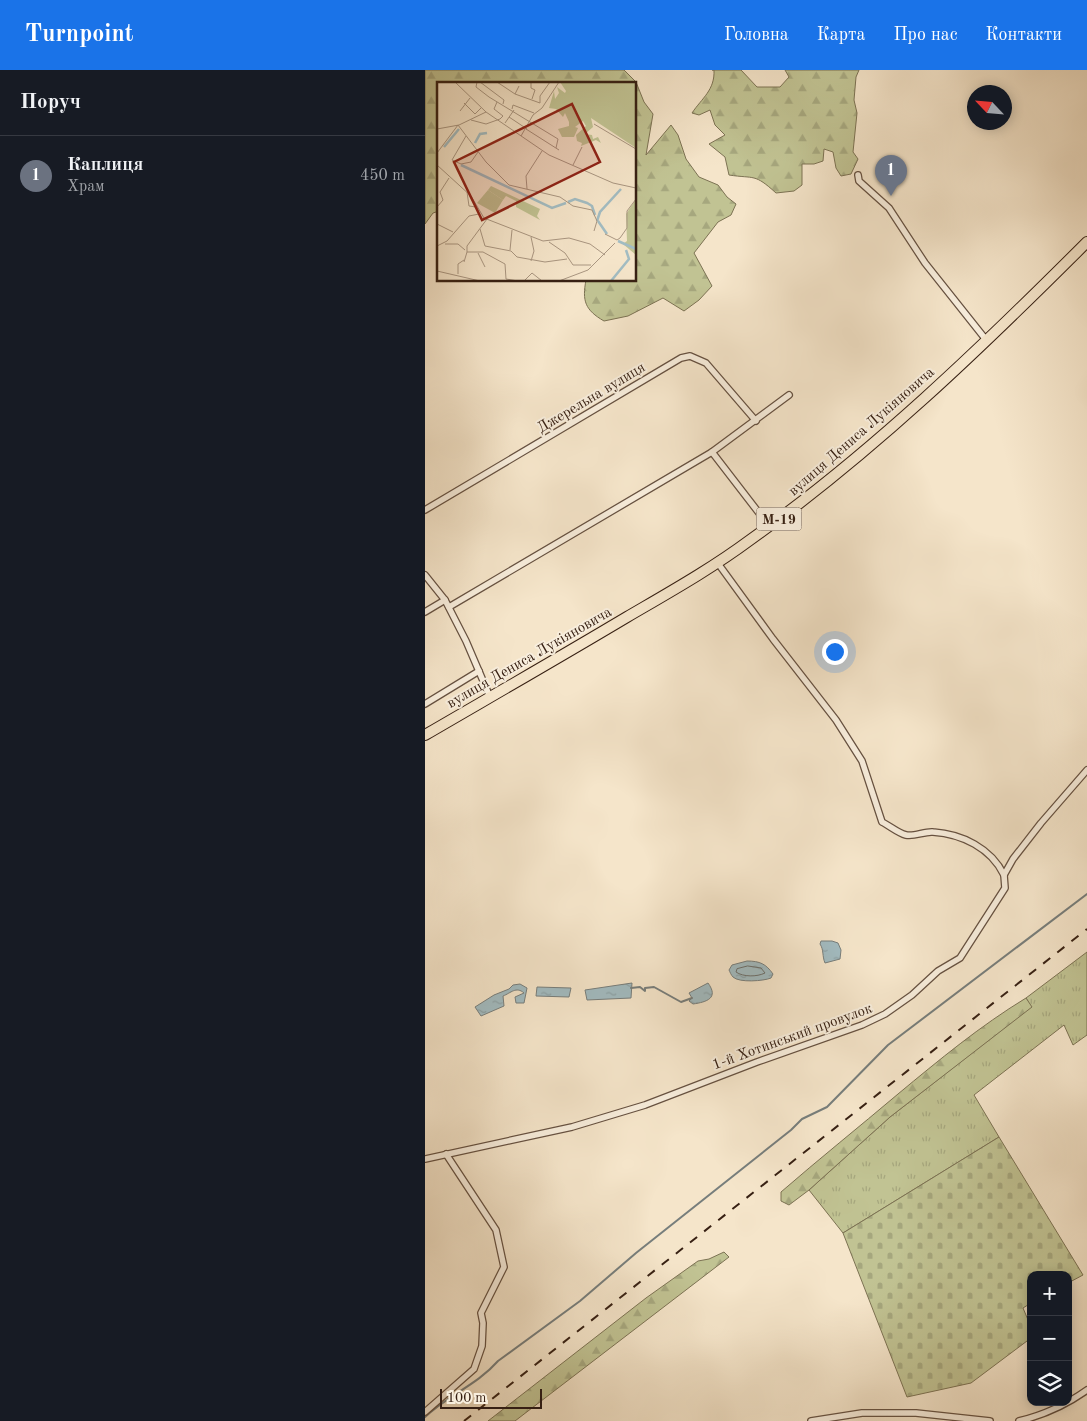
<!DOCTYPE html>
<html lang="uk">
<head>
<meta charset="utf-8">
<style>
	:root { --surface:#171b24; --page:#20242c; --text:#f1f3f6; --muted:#9ea1a6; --line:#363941; --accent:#1a73e8 }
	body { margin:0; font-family:"Old Standard TT",serif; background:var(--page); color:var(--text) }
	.controls { position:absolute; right:15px; bottom:15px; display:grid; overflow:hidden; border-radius:10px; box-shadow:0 2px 12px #0003 }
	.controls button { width:45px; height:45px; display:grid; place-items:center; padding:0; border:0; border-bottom:1px solid var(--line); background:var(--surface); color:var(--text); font:25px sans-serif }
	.compass { position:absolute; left:542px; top:15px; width:45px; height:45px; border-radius:50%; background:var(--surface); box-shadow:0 2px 12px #0003; rotate:296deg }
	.scale { position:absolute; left:15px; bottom:12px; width:102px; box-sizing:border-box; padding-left:5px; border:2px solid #372013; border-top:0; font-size:14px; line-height:18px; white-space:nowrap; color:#372013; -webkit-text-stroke:4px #f8eedd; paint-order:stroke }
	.you { position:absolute; left:409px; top:581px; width:18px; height:18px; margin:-12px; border:4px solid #fff; border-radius:50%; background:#1a73e8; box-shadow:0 0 0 8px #1a73e833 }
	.badge { display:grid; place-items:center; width:32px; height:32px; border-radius:50%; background:var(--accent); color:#fff; font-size:16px; font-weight:700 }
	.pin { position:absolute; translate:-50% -41px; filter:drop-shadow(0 1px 2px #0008) }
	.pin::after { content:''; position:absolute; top:26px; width:18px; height:15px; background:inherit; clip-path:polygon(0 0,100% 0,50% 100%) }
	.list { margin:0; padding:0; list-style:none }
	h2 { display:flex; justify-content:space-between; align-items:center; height:65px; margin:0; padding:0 20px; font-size:21px }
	h2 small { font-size:16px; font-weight:400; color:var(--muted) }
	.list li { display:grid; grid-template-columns:32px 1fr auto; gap:15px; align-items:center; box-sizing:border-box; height:80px; padding:0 20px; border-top:1px solid var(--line) }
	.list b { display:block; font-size:19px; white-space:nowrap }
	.list p { margin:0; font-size:16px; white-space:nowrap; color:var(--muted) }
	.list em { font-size:16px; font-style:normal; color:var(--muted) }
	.icon { flex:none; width:28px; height:28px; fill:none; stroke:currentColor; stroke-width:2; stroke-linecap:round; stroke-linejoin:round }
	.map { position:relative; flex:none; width:662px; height:1351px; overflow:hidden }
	header { display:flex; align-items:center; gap:30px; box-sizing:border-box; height:70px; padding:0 25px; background:var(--accent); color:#fff }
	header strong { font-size:24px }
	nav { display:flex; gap:28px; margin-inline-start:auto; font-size:18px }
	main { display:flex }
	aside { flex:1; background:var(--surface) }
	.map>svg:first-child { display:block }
	.grass { fill:url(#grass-tufts); stroke:#7c7253 }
	.forest { fill:url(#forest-firs); stroke:#7c7253 }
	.cemetery { fill:url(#cemetery-stones); stroke:#7c7253 }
	.water { fill:url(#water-ripples); stroke:#777e7c }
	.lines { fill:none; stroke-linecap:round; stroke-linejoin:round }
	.shore { stroke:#6c6e6a; stroke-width:1 }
	.stream { stroke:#777e7c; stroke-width:2 }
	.minor-casing { stroke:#665141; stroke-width:8 }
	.trunk-casing { stroke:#372013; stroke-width:12 }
	.minor { stroke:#f8eedd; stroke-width:5.5 }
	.trunk { stroke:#f5e5ca; stroke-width:10 }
	.rail { stroke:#372013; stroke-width:2; stroke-dasharray:9 9; stroke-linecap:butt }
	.labels { text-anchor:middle; stroke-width:4; stroke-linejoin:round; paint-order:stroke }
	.shield { fill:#f8eedd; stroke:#715e50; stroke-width:1 }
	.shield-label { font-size:14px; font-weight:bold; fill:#372013 }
	.street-label { font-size:15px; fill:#372013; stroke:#f8eedd }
	.inset-river { fill:none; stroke:#a2bcc2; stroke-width:2.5 }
	.inset-road { fill:none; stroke:#a99681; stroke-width:1 }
	.view { fill:#8f2418; fill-opacity:0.15; stroke:#8f2418; stroke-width:2.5 }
	.inset-edge { fill:none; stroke:#372013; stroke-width:2.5 }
</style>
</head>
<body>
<header>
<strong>Turnpoint</strong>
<nav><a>Головна</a><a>Карта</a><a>Про нас</a><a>Контакти</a></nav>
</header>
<main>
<aside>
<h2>Поруч<small></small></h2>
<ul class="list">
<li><span class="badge" style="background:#6b7280">1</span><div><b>Каплиця</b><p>Храм</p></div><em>450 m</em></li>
</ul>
</aside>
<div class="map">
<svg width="662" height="1351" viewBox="0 0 662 1351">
	<defs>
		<pattern id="grass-tufts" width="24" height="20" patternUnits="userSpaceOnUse" patternTransform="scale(1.25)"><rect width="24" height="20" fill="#c1c393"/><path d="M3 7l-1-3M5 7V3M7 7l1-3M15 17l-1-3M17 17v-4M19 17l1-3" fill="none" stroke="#a6a77e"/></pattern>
		<pattern id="forest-firs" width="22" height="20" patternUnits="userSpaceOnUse" patternTransform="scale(1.25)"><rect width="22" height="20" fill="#c1c393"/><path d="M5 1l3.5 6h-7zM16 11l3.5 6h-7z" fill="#a6a77e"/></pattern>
		<pattern id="cemetery-stones" width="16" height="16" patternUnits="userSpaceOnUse" patternTransform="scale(1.25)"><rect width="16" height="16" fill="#c1c393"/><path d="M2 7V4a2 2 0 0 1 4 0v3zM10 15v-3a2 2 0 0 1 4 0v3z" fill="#a6a77e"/></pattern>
		<pattern id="water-ripples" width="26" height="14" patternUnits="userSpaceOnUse" patternTransform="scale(1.25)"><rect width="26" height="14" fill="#a2bcc2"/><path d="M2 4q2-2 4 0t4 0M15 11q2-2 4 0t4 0" fill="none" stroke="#8ca1a6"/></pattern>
	</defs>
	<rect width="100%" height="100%" fill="#f5e5ca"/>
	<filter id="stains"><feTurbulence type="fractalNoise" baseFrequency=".004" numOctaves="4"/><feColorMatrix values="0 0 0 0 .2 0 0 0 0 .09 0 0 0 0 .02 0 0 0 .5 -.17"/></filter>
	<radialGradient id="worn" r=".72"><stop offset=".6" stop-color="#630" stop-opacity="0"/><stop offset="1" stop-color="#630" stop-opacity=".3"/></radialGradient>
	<polygon class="grass" points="662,882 662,965 648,975 639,955 549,1025 574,1067 418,1163 384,1120 465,1047 606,937 601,928"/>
	<g class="forest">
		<path d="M0 0H199L211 12 219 32 228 44 221 85 246 55 253 65 261 89 274 107 293 115 302 127 311 134 306 145 293 152 269 183 287 216 274 230 259 241 238 228 203 246 179 251C160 240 157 231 161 210H210V14H14V141L8 143 0 154Z"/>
		<path d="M287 0H316L332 17H355L364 7 360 0H434L431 7 429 30 432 43 428 82 433 89 426 104 416 106 411 98 408 82 399 79 398 91 389 94H377V115L369 121 351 123C329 103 330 109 304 105L300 87 284 74 300 65 290 55 285 40 274 45 267 43C277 28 290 20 289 0Z"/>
		<path d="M601 928 607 937 465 1047 384 1120 364 1135 356 1131V1122C394 1089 434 1057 473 1024 514 990 555 956 601 928Z"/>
		<polygon points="299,1182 304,1187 90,1351 63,1351 221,1228 273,1191 284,1189"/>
	</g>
	<polygon class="cemetery" points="574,1067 658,1205 643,1213 643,1205 606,1205 606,1233 598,1238 606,1257 606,1268 546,1313 482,1327 418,1163"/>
	<g class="water">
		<path d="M396 871H407L413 873 416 880 415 889 400 893C397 886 399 880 395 874Z"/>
		<path d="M322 891C335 891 341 894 348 904L346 908C339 911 314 913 308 907 306 905 305 902 304 900L307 895Z"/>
		<polygon points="207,913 206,928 162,930 160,920"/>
		<path d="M283 913C294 928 282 932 268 934L264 931 267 928 264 923Z"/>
		<path d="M95 914 102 918 99 933H91L90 927 99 923C91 916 86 923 78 926L79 936 56 946 50 937 69 925 84 919 88 915Z"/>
		<polygon points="112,917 146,918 144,927 111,926"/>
	</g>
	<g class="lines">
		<path class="shore" d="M323 896 336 898 340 903C332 907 318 907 311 902L312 899Z"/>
		<g class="stream">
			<polyline points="206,918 215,917 220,921 220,918 229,917 256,932 267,928"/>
			<path d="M0 1347C23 1325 52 1315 73 1291L155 1231 211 1183 366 1060 377 1049 402 1037 463 975 662 824"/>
		</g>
		<defs>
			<g id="minor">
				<polyline points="433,105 434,111 464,138 500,193 562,271"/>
				<polyline points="287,382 344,456"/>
				<polyline points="0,440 256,288 265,286 281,293 331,351"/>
				<path d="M292 492 348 569 411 650 437 691 457 752C465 756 473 763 481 765 489 767 500 761 508 762 537 764 566 778 579 805"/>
				<polyline points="0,505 20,530 41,571 65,627"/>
				<polyline points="24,537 287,382 364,325"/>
				<polyline points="0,542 20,530"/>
				<polyline points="0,634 54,601"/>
				<polyline points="0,1089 147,1057 220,1035 332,992 437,955 460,944 487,925 513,901 535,888 580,818 579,805 588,789 616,753 662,700"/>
				<polyline points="0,1342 49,1299 57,1276 58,1253 56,1243 79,1197 71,1160 21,1084"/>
				<polyline points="386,1351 437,1343 491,1343 565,1351"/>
				<path d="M594 1351C619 1345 641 1335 662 1320"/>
			</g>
			<path id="trunk" d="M0 665C67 626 135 587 202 547 243 523 286 499 325 470 447 383 556 278 662 172"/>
		</defs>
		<use href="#minor" class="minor-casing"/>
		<use href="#trunk" class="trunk-casing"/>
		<use href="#minor" class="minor"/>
		<use href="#trunk" class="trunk"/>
		<polyline class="rail" points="39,1351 662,859"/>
	</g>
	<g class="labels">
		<rect class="shield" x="331.5" y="437.5" width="45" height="23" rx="4"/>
		<g class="shield-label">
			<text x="354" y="454">М-19</text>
		</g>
		<g class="street-label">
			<text transform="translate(166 327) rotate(-31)" y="5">Джерельна вулиця</text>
			<text transform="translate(436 361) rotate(-41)" y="5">вулиця Дениса Лукіяновича</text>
			<text transform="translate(104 587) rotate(-30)" y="5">вулиця Дениса Лукіяновича</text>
			<text transform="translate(367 966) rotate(-20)" y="5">1-й Хотинський провулок</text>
		</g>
	</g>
	<g transform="translate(12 12)">
		<rect width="199" height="199" fill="#f5e5ca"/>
		<path d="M54 104 103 127 100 134 103 138 79 125V119L69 114 66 118 51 108ZM199 117V173L186 162 190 159 189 132Z" fill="#c1c393"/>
		<path d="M123 0H199V66L154 36 156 45 148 52 155 53 156 57 161 55 164 61 159 58 144 64 145 61 140 59 139 53 149 44 146 39 138 45 141 46 137 55H125L121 47 132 44V40L128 31 126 35 119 27 112 26 117 9 118 17 122 11 120 5 128 11 129 9Z" fill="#c1c393"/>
		<path d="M51 108 66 118 58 131 40 121Z" fill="#c1c393"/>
		<path class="inset-river" d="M38 61 43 52 50 51M7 65 22 47M24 83 115 126 129 121M131 120 138 117 150 121 155 124 158 133M160 139 163 130 184 107M161 139 170 152M181 159 199 167M174 199 192 177 189 168"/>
		<path class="inset-road" d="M18 0 49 30M40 0 39 5 52 15 121 57 119 66M43 0 67 18 66 22M60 0 78 12M94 0V6L98 8 95 17M82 4 78 12 103 21M27 21 38 32 44 26M103 21V14L113 0M75 27 76 23 97 31M23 29 33 16M72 35 90 47M34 38 49 42 63 37 66 34 57 27 60 20M68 41 77 28M157 42 199 67M0 47 22 43 49 30 112 73 176 101 199 106M89 47 122 68M29 54 15 78 24 82 34 80 41 70M84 54 96 33 105 26 122 0M0 71 21 43 49 80 72 103 123 115 136 124 155 128 160 139 157 149M0 83 34 114 47 136 106 159 132 156 153 162 168 173M136 83 145 65M90 107 89 94 105 69M30 110 32 124 39 125M0 125 6 118 3 110 12 96M0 142 16 150M43 147 48 164 74 169 80 175 108 180 130 177M168 152 180 158 183 156 190 146V129L199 117M112 160 128 171 136 183H154M8 162H21L28 168M0 164 10 159 32 134 42 132M73 168 75 148M30 170V164L50 137M41 171 48 185M94 179 97 169 94 155M27 180 30 170H46L68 182 69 197 81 199M0 189 43 199M21 192V182L27 178M87 199 95 191 105 199M122 199 151 188 178 161"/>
		<path class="view" d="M135 22 163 80 45 138 17 80Z"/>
		<rect width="199" height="199" class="inset-edge"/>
	</g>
	<rect width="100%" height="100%" filter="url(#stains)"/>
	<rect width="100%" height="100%" fill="url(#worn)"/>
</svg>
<div class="controls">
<button>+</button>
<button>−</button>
<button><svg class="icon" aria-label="layers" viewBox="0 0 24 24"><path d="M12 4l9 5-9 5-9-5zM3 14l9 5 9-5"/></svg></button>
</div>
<svg class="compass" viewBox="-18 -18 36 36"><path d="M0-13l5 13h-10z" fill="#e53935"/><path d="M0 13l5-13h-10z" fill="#9ea1a6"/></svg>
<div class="scale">100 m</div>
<div class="you"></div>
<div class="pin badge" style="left:466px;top:126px;background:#6b7280">1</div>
</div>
</main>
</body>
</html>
